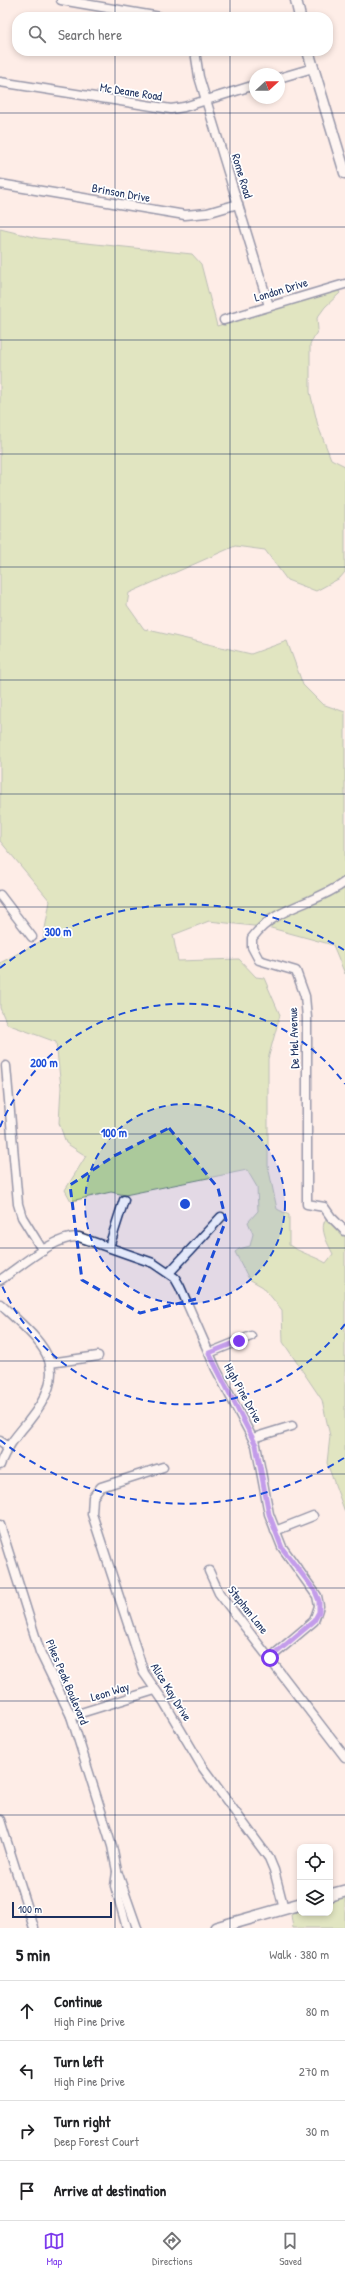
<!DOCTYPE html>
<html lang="en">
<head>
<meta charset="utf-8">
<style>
	:root { --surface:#fff; --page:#f6f6f6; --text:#202124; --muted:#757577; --line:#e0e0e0; --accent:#7c3aed }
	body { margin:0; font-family:"Patrick Hand",sans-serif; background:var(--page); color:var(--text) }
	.controls { position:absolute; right:12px; bottom:12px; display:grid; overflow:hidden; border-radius:8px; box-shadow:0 2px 6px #0003 }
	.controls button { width:36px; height:36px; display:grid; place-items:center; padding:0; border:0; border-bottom:1px solid var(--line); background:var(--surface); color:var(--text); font:20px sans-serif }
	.compass { position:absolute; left:249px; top:68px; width:36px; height:36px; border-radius:50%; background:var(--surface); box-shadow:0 2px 6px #0003; rotate:69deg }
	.scale { position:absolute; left:12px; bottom:10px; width:100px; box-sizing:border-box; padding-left:4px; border:2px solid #1b2f5e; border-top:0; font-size:11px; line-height:14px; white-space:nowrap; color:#1b2f5e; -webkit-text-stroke:3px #fff; paint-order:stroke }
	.stop { position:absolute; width:12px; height:12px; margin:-9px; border:3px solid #7c3aed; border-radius:50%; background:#fff }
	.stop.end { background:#7c3aed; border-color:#fff; box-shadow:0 1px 4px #0008 }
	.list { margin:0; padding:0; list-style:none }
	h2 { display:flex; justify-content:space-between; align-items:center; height:52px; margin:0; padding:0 16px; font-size:17px }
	h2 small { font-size:13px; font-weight:400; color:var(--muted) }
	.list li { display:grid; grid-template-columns:26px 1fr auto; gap:12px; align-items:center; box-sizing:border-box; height:60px; padding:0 16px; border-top:1px solid var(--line) }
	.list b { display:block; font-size:15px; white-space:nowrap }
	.list p { margin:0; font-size:13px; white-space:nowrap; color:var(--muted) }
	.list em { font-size:13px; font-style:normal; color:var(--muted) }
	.icon { flex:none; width:22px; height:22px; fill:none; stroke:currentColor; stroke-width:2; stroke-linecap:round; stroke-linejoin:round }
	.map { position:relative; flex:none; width:345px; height:1928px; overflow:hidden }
	.search { position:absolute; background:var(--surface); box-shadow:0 2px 6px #0003; left:12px; right:12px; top:12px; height:44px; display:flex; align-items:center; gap:10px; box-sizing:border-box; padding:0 14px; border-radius:16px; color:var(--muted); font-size:15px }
	.sheet { height:292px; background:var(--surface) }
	nav { display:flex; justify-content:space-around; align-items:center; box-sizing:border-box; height:56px; border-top:1px solid var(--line); background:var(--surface); font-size:11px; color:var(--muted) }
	nav a { display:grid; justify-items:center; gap:2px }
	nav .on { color:var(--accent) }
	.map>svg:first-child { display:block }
	.green { fill:#bfdb93; stroke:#6d8578 }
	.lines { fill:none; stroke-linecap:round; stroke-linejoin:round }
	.minor-casing { stroke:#1b2f5e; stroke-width:11 }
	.tertiary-casing { stroke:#1b2f5e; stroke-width:13 }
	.secondary-casing { stroke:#1b2f5e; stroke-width:14 }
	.minor { stroke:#fff; stroke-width:8 }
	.tertiary { stroke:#fff; stroke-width:10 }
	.secondary { stroke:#fff; stroke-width:11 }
	.route { stroke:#7c3aed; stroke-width:5 }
	.marked { fill:none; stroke:#1d4ed8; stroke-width:3; stroke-dasharray:8 5; stroke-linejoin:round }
	.grid { fill:none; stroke:#1b2f5e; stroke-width:1; stroke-opacity:0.55 }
	.ring { fill:none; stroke:#1d4ed8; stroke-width:2; stroke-dasharray:7 5 }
	.labels { text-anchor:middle; stroke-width:3.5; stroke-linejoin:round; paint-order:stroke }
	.street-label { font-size:12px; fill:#1b2f5e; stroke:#fff }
	.centre { fill:#1d4ed8; stroke:#fff; stroke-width:2 }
	.ring-label { font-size:12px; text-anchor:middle; font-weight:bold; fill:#1d4ed8; stroke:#fff; stroke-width:3.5; stroke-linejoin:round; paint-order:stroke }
</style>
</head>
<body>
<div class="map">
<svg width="345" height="1928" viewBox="0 0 345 1928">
	<rect width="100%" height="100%" fill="#feede7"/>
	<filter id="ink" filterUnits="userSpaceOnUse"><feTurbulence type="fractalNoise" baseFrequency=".025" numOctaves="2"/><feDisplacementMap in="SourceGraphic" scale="8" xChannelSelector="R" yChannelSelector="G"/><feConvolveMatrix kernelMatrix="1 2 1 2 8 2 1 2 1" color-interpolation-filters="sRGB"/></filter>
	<g filter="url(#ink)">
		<g class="green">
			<path d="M0 229 38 238 192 254 201 264 217 326 338 289 340 293 325 307 317 318 318 330 310 344V392L318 426 331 459 345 466V572L340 578 316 591 287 580 265 550 235 546 129 593 127 605 144 629 251 654 287 641 303 685 322 704 345 712V974L333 945 271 928 209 921 173 935 178 961 239 959 256 977 264 978 280 1015 268 1059V1166L277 1209 289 1215V1245C301 1253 314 1256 326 1263L333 1254C328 1244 317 1226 328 1217L345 1234V1512L327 1463 330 1436 322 1400 283 1342 282 1310 263 1287 249 1279 235 1252 239 1249 250 1246 253 1234 248 1222 258 1211 257 1187 247 1170 125 1195 111 1192 71 1201 65 1190 86 1156 66 1143 59 1123 61 1087 56 1042 7 1024 0 1008V963L43 940 50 901 0 841Z"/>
			<polygon points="345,1893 345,1928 293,1928 291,1915 300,1910 300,1913 330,1913 330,1896"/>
		</g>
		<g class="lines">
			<defs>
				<g id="minor">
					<polyline points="61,0 160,17"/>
					<polyline points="195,51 199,77 269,306"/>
					<polyline points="279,78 313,68"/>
					<polyline points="0,82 171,109 184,107 255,85"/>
					<polyline points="0,184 185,215 207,213 238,204"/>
					<polyline points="224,320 345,284"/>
					<path d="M345 882C314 905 277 905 252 938V947L259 960 296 971 305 996 307 1018V1204L324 1207 331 1217 345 1231"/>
					<polyline points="0,895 32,937"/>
					<polyline points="6,1066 18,1204 22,1217 43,1251"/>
					<polyline points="109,1247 124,1200"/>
					<polyline points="169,1273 221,1217"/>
					<path d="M0 1280C20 1267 55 1235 79 1237L153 1263 175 1278 180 1287 216 1369 256 1445 269 1514 282 1547 317 1596 319 1606 314 1621 270 1658"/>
					<path d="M0 1304C44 1345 74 1365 28 1422 17 1435 5 1449 0 1465"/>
					<polyline points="209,1353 251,1336"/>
					<polyline points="50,1363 98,1356"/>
					<polyline points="253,1438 292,1426"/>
					<polyline points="0,1441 9,1447"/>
					<polyline points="163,1467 101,1487 93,1497 92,1514 144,1673 164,1702 203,1768 269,1858 274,1870 284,1909"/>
					<polyline points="0,1525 40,1652 71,1716 112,1846 117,1871 137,1928"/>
					<polyline points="275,1531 313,1516"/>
					<polyline points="209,1571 219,1593 345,1757"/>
					<polyline points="71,1716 155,1690"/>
					<polyline points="0,1820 34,1928"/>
					<polyline points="117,1872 115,1886 127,1928"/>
				</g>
				<g id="tertiary">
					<polyline points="296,0 300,17"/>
					<polyline points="308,51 345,173"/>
				</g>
				<g id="secondary">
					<polyline points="330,1895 345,1891"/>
					<polyline points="216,1928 300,1904"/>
				</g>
			</defs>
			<use href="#minor" class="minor-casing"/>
			<use href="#tertiary" class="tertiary-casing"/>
			<use href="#secondary" class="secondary-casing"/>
			<use href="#minor" class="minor"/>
			<use href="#tertiary" class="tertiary"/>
			<use href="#secondary" class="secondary"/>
		</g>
	</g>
	<g class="lines" filter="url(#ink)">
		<polyline class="route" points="239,1341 209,1353 256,1445 269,1514 282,1548 315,1591 319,1601 319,1612 314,1621 270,1658"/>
	</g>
	<path d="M0 0H345V1928H0ZM169 1128 218 1188 226 1220 196 1299 140 1313 82 1280 70 1185 114 1156Z" fill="#feede7" fill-opacity=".55" fill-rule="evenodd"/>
	<path class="marked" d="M169 1128 218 1188 226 1220 196 1299 140 1313 82 1280 70 1185 114 1156Z"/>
	<path class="grid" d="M115 0V17M230 0V17M115 51V1928M230 51V1928M0 113H345M0 227H345M0 340H345M0 454H345M0 567H345M0 680H345M0 794H345M0 907H345M0 1021H345M0 1134H345M0 1248H345M0 1361H345M0 1474H345M0 1588H345M0 1701H345M0 1815H345"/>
	<circle cx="185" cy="1204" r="100" fill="#1d4ed8" fill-opacity=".12"/>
	<g class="ring">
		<circle cx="185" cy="1204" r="100"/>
		<path d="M345 1324A200 200 0 0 1 0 1281M0 1127A200 200 0 0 1 345 1084"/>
		<path d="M344 1458A300 300 0 0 1 0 1440M0 968A300 300 0 0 1 344 950"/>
	</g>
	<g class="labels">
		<g class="street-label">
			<text transform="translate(131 92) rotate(9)" y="4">Mc Deane Road</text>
			<text transform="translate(242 176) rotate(73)" y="4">Rome Road</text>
			<text transform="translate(121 193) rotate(10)" y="4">Brinson Drive</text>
			<text transform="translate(281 290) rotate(-17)" y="4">London Drive</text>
			<text transform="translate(294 1038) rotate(-92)" y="4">De Mel Avenue</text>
			<text transform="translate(243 1393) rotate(61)" y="4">High Pine Drive</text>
			<text transform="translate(248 1610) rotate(52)" y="4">Stephan Lane</text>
			<text transform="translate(67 1682) rotate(67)" y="4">Pikes Peak Boulevard</text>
			<text transform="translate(110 1692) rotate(-17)" y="4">Leon Way</text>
			<text transform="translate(171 1692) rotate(58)" y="4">Alice Kay Drive</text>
		</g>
	</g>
	<circle cx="185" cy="1204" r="6" class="centre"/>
	<g class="ring-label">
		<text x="58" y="936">300 m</text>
		<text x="44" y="1067">200 m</text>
		<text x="114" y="1137">100 m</text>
	</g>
</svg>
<div class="controls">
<button><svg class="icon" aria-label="locate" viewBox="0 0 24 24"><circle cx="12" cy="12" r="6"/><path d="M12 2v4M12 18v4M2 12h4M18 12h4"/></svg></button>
<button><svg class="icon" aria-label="layers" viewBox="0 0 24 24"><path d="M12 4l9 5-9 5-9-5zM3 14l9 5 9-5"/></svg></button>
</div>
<svg class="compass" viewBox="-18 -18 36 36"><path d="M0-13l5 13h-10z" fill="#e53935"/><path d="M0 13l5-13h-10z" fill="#757577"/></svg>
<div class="scale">100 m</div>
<div class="stop" style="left:270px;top:1658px"></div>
<div class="stop end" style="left:239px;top:1341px"></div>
<div class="search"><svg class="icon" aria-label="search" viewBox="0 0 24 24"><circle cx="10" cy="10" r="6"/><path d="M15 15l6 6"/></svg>Search here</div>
</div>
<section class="sheet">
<h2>5 min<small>Walk · 380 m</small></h2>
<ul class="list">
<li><svg class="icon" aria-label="ahead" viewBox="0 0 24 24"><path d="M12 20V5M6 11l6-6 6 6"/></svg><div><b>Continue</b><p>High Pine Drive</p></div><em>80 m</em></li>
<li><svg class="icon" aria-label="left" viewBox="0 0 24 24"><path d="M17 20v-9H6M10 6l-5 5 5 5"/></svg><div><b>Turn left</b><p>High Pine Drive</p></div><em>270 m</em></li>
<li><svg class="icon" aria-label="right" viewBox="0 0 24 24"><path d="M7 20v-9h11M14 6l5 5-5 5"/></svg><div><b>Turn right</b><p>Deep Forest Court</p></div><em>30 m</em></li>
<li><svg class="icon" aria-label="arrive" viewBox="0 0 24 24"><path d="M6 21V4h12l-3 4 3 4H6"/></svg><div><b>Arrive at destination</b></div></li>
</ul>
</section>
<nav>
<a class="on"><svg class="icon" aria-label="map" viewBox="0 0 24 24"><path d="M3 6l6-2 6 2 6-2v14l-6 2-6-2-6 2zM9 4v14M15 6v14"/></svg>Map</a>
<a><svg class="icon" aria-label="directions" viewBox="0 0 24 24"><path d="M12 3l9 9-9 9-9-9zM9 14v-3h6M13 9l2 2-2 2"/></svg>Directions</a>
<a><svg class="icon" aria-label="saved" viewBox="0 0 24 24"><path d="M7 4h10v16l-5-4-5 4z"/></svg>Saved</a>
</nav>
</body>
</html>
